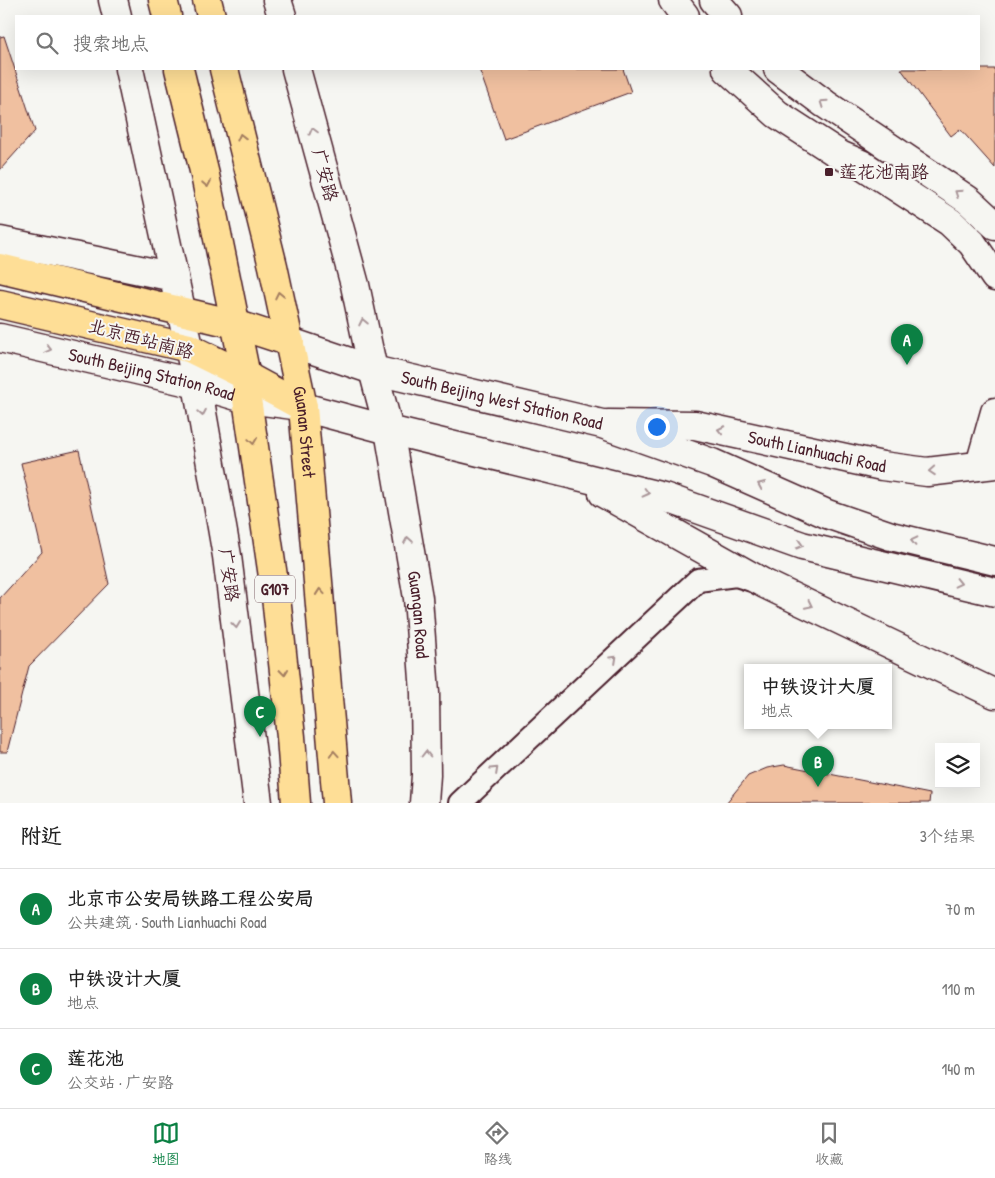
<!DOCTYPE html>
<html lang="zh">
<head>
<meta charset="utf-8">
<style>
	:root { --surface:#fff; --page:#f2f2f2; --text:#222; --muted:#767676; --line:#e0e0e0; --accent:#0b8043 }
	body { margin:0; font-family:"Patrick Hand","LXGW WenKai TC",sans-serif; background:var(--page); color:var(--text) }
	.controls { position:absolute; right:15px; bottom:15px; display:grid; overflow:hidden; border-radius:0px; box-shadow:0 5px 20px #0002 }
	.controls button { width:45px; height:45px; display:grid; place-items:center; padding:0; border:0; border-bottom:1px solid var(--line); background:var(--surface); color:var(--text); font:25px sans-serif }
	.you { position:absolute; left:656px; top:426px; width:18px; height:18px; margin:-12px; border:4px solid #fff; border-radius:50%; background:#1a73e8; box-shadow:0 0 0 8px #1a73e833 }
	.badge { display:grid; place-items:center; width:32px; height:32px; border-radius:50%; background:var(--accent); color:#fff; font-size:16px; font-weight:700 }
	.pin { position:absolute; translate:-50% -41px; filter:drop-shadow(0 1px 2px #0008) }
	.pin::after { content:''; position:absolute; top:26px; width:18px; height:15px; background:inherit; clip-path:polygon(0 0,100% 0,50% 100%) }
	.popup { position:absolute; left:744px; top:664px; width:148px; height:65px; box-sizing:border-box; display:grid; place-content:center; border-radius:0px; background:var(--surface); filter:drop-shadow(0 1px 4px #0005); font-size:16px; white-space:nowrap; color:var(--muted) }
	.popup b { font-size:19px; color:var(--text) }
	.popup::after { content:''; position:absolute; left:50%; top:100%; margin-left:-10px; border:10px solid transparent; border-top-color:var(--surface) }
	.list { margin:0; padding:0; list-style:none }
	h2 { display:flex; justify-content:space-between; align-items:center; height:65px; margin:0; padding:0 20px; font-size:21px }
	h2 small { font-size:16px; font-weight:400; color:var(--muted) }
	.list li { display:grid; grid-template-columns:32px 1fr auto; gap:15px; align-items:center; box-sizing:border-box; height:80px; padding:0 20px; border-top:1px solid var(--line) }
	.list b { display:block; font-size:19px; white-space:nowrap }
	.list p { margin:0; font-size:16px; white-space:nowrap; color:var(--muted) }
	.list em { font-size:16px; font-style:normal; color:var(--muted) }
	.icon { flex:none; width:28px; height:28px; fill:none; stroke:currentColor; stroke-width:2; stroke-linecap:round; stroke-linejoin:round }
	.map { position:relative; flex:none; width:995px; height:803px; overflow:hidden }
	.search { position:absolute; background:var(--surface); box-shadow:0 5px 20px #0002; left:15px; right:15px; top:15px; height:55px; display:flex; align-items:center; gap:12px; box-sizing:border-box; padding:0 18px; border-radius:0px; color:var(--muted); font-size:19px }
	.sheet { height:305px; background:var(--surface) }
	nav { display:flex; justify-content:space-around; align-items:center; box-sizing:border-box; height:70px; border-top:1px solid var(--line); background:var(--surface); font-size:14px; color:var(--muted) }
	nav a { display:grid; justify-items:center; gap:2px }
	nav .on { color:var(--accent) }
	.map>svg:first-child { display:block }
	.building { fill:#f0c0a0; stroke:#4a1f2b }
	.lines { fill:none; stroke-linecap:round; stroke-linejoin:round }
	.minor-casing { stroke:#4a1f2b; stroke-width:26 }
	.tertiary-casing { stroke:#4a1f2b; stroke-width:31 }
	.secondary-casing { stroke:#4a1f2b; stroke-width:31 }
	.primary-casing { stroke:#4a1f2b; stroke-width:31 }
	.trunk-casing { stroke:#4a1f2b; stroke-width:31 }
	.minor { stroke:#f6f6f2; stroke-width:22 }
	.tertiary { stroke:#f6f6f2; stroke-width:28 }
	.secondary { stroke:#f6f6f2; stroke-width:28 }
	.primary { stroke:#fede96; stroke-width:28 }
	.trunk { stroke:#fede96; stroke-width:28 }
	.oneway { stroke:#a99598 }
	.oneway2 { stroke:#a47e60 }
	.poi-dot { fill:#4a1f2b; stroke:#f6f6f2; stroke-width:2 }
	.labels { text-anchor:middle; stroke-width:4; stroke-linejoin:round; paint-order:stroke }
	.shield { fill:#f6f6f2; stroke:#7e6067; stroke-width:1 }
	.shield-label { font-size:16px; font-weight:bold; fill:#4a1f2b }
	.poi-label { font-size:18px; fill:#4a1f2b; stroke:#f6f6f2; text-anchor:start }
	.street-label { font-size:18px; fill:#4a1f2b; stroke:#f6f6f2 }
</style>
</head>
<body>
<div class="map">
<svg width="995" height="803" viewBox="0 0 995 803">
	<rect width="100%" height="100%" fill="#f6f6f2"/>
	<filter id="ink" filterUnits="userSpaceOnUse"><feTurbulence type="fractalNoise" baseFrequency=".02" numOctaves="2"/><feDisplacementMap in="SourceGraphic" scale="10" xChannelSelector="R" yChannelSelector="G"/><feConvolveMatrix kernelMatrix="1 2 1 2 8 2 1 2 1" color-interpolation-filters="sRGB"/></filter>
	<g filter="url(#ink)">
		<g class="building">
			<polygon points="4,36 35,131 0,170 0,37"/>
			<polygon points="479,69 623,69 631,92 504,139"/>
			<polygon points="901,69 995,69 995,168 960,129 951,136"/>
			<polygon points="79,450 109,584 29,666 7,752 0,752 0,598 42,552 21,463"/>
			<polygon points="784,765 930,794 929,803 726,803 748,776 767,768"/>
		</g>
		<g class="lines">
			<defs>
				<polyline id="minor" points="460,803 698,580 736,575 752,580"/>
				<g id="tertiary">
					<polyline points="113,0 117,16"/>
					<polyline points="277,0 282,16"/>
					<polyline points="673,0 685,16"/>
					<polyline points="714,0 728,16"/>
					<polyline points="129,69 197,384 227,556 258,803"/>
					<path id="s1" d="M296 69 355 285 373 370 389 430 418 598 425 693 426 775 424 803"/>
					<polyline points="727,69 777,114 840,155 861,164 950,222 972,243 995,277"/>
					<polyline points="778,69 825,104 968,200 995,225"/>
					<polyline points="0,241 174,277"/>
					<path id="s2" d="M0 338 197 384 247 399 301 406"/>
					<path id="s3" d="M608 424 695 425 882 466 927 472 995 464"/>
					<polyline points="980,465 995,412"/>
				</g>
				<g id="secondary">
					<path id="s4" d="M290 342 373 370 602 424 712 463 827 514 891 536 995 561"/>
					<polyline points="303,407 389,430 664,497 802,546 995,592"/>
					<polyline points="603,493 765,584 995,694"/>
				</g>
				<g id="primary">
					<polyline points="0,268 235,324 290,342"/>
					<polyline points="0,304 189,348 246,376 303,407"/>
				</g>
				<g id="trunk">
					<polyline points="163,0 167,16"/>
					<polyline points="207,0 211,16"/>
					<polyline points="179,69 205,175 246,376 247,399 276,597 291,737 296,803"/>
					<path id="s5" d="M224 69 273 266 303 407 337 803"/>
				</g>
			</defs>
			<use href="#minor" class="minor-casing"/>
			<use href="#tertiary" class="tertiary-casing"/>
			<use href="#secondary" class="secondary-casing"/>
			<use href="#primary" class="primary-casing"/>
			<use href="#trunk" class="trunk-casing"/>
			<use href="#minor" class="minor"/>
			<use href="#tertiary" class="tertiary"/>
			<use href="#secondary" class="secondary"/>
			<use href="#primary" class="primary"/>
			<use href="#trunk" class="trunk"/>
		</g>
		<defs><path id="oneway-chevron" d="M-2-3.5L2.5 0L-2 3.5" fill="none" stroke-width="1.6" stroke-linecap="round" stroke-linejoin="round" transform="scale(1.25)"/></defs>
		<g class="oneway">
			<use href="#oneway-chevron" transform="translate(823 103) rotate(-145)"/>
			<use href="#oneway-chevron" transform="translate(313 131) rotate(-105)"/>
			<use href="#oneway-chevron" transform="translate(958 193) rotate(-146)"/>
			<use href="#oneway-chevron" transform="translate(363 322) rotate(-102)"/>
			<use href="#oneway-chevron" transform="translate(48 349) rotate(13)"/>
			<use href="#oneway-chevron" transform="translate(202 413) rotate(80)"/>
			<use href="#oneway-chevron" transform="translate(721 430) rotate(-168)"/>
			<use href="#oneway-chevron" transform="translate(932 471) rotate(176)"/>
			<use href="#oneway-chevron" transform="translate(761 485) rotate(-156)"/>
			<use href="#oneway-chevron" transform="translate(646 493) rotate(14)"/>
			<use href="#oneway-chevron" transform="translate(408 540) rotate(-100)"/>
			<use href="#oneway-chevron" transform="translate(914 541) rotate(-167)"/>
			<use href="#oneway-chevron" transform="translate(800 545) rotate(17)"/>
			<use href="#oneway-chevron" transform="translate(958 583) rotate(13)"/>
			<use href="#oneway-chevron" transform="translate(809 605) rotate(26)"/>
			<use href="#oneway-chevron" transform="translate(236 625) rotate(83)"/>
			<use href="#oneway-chevron" transform="translate(614 659) rotate(-43)"/>
			<use href="#oneway-chevron" transform="translate(426 754) rotate(-90)"/>
			<use href="#oneway-chevron" transform="translate(495 770) rotate(-43)"/>
		</g>
		<g class="oneway2">
			<use href="#oneway-chevron" transform="translate(241 137) rotate(-104)"/>
			<use href="#oneway-chevron" transform="translate(207 184) rotate(79)"/>
			<use href="#oneway-chevron" transform="translate(279 295) rotate(-102)"/>
			<use href="#oneway-chevron" transform="translate(253 441) rotate(82)"/>
			<use href="#oneway-chevron" transform="translate(320 592) rotate(-95)"/>
			<use href="#oneway-chevron" transform="translate(284 672) rotate(84)"/>
			<use href="#oneway-chevron" transform="translate(334 754) rotate(-94)"/>
		</g>
	</g>
	<rect class="poi-dot" x="824" y="167" width="10" height="10" rx="2.5"/>
	<g class="labels">
		<rect class="shield" x="255" y="575.5" width="40" height="27" rx="4"/>
		<g class="shield-label">
			<text x="275" y="595">G107</text>
		</g>
		<g class="poi-label">
			<text x="839" y="178">莲花池南路</text>
		</g>
		<g class="street-label">
			<text transform="translate(325 175) rotate(75)" y="6">广安路</text>
			<text transform="translate(141 339) rotate(15)" y="6">北京西站南路</text>
			<text dy="6" stroke="none"><textPath href="#s2" startOffset="156">South Beijing Station Road</textPath></text>
			<text dy="6" stroke="none"><textPath href="#s4" startOffset="220">South Beijing West Station Road</textPath></text>
			<text dy="6" stroke="none"><textPath href="#s5" startOffset="372">Guanan Street</textPath></text>
			<text dy="6" stroke="none"><textPath href="#s3" startOffset="212">South Lianhuachi Road</textPath></text>
			<text transform="translate(229 575) rotate(82)" y="6">广安路</text>
			<text dy="6" stroke="none"><textPath href="#s1" startOffset="560">Guangan Road</textPath></text>
		</g>
	</g>
</svg>
<div class="controls">
<button><svg class="icon" aria-label="layers" viewBox="0 0 24 24"><path d="M12 4l9 5-9 5-9-5zM3 14l9 5 9-5"/></svg></button>
</div>
<div class="you"></div>
<div class="pin badge" style="left:907px;top:365px">A</div>
<div class="pin badge" style="left:818px;top:787px">B</div>
<div class="popup"><b>中铁设计大厦</b>地点</div>
<div class="pin badge" style="left:260px;top:737px">C</div>
<div class="search"><svg class="icon" aria-label="search" viewBox="0 0 24 24"><circle cx="10" cy="10" r="6"/><path d="M15 15l6 6"/></svg>搜索地点</div>
</div>
<section class="sheet">
<h2>附近<small>3个结果</small></h2>
<ul class="list">
<li><span class="badge">A</span><div><b>北京市公安局铁路工程公安局</b><p>公共建筑 · South Lianhuachi Road</p></div><em>70 m</em></li>
<li><span class="badge">B</span><div><b>中铁设计大厦</b><p>地点</p></div><em>110 m</em></li>
<li><span class="badge">C</span><div><b>莲花池</b><p>公交站 · 广安路</p></div><em>140 m</em></li>
</ul>
</section>
<nav>
<a class="on"><svg class="icon" aria-label="map" viewBox="0 0 24 24"><path d="M3 6l6-2 6 2 6-2v14l-6 2-6-2-6 2zM9 4v14M15 6v14"/></svg>地图</a>
<a><svg class="icon" aria-label="directions" viewBox="0 0 24 24"><path d="M12 3l9 9-9 9-9-9zM9 14v-3h6M13 9l2 2-2 2"/></svg>路线</a>
<a><svg class="icon" aria-label="saved" viewBox="0 0 24 24"><path d="M7 4h10v16l-5-4-5 4z"/></svg>收藏</a>
</nav>
</body>
</html>
